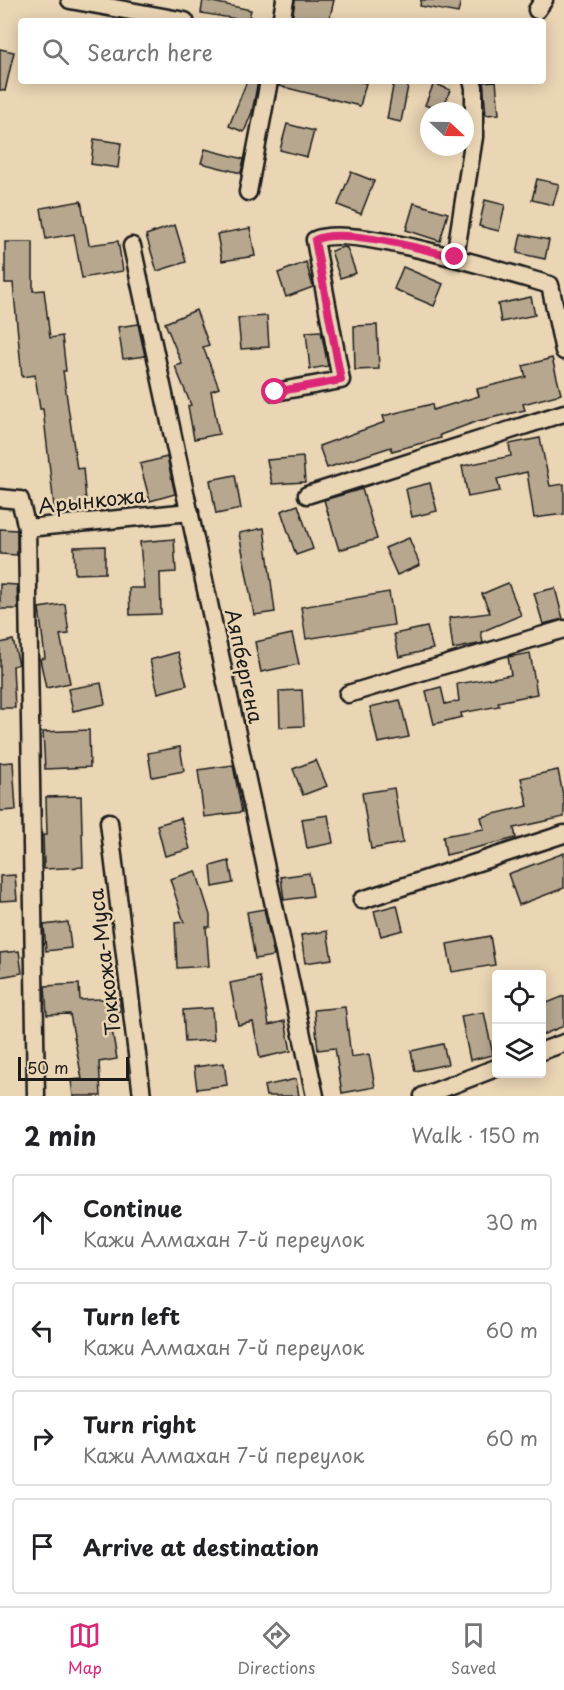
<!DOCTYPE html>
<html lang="en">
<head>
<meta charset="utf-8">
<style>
	:root { --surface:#fff; --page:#f2f2f2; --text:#202124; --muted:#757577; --line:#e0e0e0; --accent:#db2777 }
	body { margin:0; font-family:"Playpen Sans",sans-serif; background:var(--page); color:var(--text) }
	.controls { position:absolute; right:18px; bottom:18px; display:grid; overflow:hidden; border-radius:6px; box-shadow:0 3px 15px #0003 }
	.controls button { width:54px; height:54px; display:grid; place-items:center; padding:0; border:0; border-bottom:2px solid var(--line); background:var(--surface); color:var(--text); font:30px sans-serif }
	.compass { position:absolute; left:420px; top:102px; width:54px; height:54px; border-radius:50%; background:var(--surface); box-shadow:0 3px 15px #0003; rotate:112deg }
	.scale { position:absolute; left:18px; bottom:15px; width:111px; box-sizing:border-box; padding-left:6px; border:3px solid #1c1c1c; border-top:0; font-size:16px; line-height:21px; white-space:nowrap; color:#1c1c1c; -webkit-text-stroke:4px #ead5b4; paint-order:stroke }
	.stop { position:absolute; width:18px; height:18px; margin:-14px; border:4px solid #db2777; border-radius:50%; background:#fff }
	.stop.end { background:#db2777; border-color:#fff; box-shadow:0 2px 6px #0008 }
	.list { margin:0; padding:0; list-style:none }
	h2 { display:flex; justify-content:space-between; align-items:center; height:78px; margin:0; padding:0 24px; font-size:26px }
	h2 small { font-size:20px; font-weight:400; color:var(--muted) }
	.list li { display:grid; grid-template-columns:39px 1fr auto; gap:18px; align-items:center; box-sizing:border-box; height:96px; margin:0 12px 12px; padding:0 12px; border:2px solid var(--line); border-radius:6px }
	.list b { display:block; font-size:22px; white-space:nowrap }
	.list p { margin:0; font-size:20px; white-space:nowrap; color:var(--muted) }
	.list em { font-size:20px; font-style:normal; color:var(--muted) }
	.icon { flex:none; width:33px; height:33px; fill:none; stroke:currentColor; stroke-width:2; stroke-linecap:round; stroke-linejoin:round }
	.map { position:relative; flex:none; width:564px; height:1096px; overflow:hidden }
	.search { position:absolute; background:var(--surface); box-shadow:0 3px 15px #0003; left:18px; right:18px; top:18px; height:66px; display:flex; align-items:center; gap:15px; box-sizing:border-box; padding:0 21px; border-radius:6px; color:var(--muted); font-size:22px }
	.sheet { height:510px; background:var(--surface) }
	nav { display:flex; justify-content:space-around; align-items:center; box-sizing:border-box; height:84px; border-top:2px solid var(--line); background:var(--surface); font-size:16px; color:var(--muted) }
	nav a { display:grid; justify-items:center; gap:3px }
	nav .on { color:var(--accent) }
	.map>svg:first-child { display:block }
	.building { fill:#b7a78f; stroke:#1c1c1c; stroke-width:1.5 }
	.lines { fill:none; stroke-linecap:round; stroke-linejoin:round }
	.minor-casing { stroke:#1c1c1c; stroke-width:21 }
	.minor { stroke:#ead5b4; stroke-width:16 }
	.route { stroke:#db2777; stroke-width:8 }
	.labels { text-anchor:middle; stroke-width:5; stroke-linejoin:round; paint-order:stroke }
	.street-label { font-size:20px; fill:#1c1c1c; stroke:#ead5b4 }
</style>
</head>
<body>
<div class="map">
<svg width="564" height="1096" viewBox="0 0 564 1096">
	<rect width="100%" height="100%" fill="#ead5b4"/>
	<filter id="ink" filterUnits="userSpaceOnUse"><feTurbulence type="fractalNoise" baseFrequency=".0167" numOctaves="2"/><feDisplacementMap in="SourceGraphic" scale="12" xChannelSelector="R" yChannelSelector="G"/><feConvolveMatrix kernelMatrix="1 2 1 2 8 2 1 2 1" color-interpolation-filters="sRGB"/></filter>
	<g filter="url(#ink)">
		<g class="building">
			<polygon points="203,0 251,10 248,21 201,13"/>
			<polygon points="295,0 334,0 329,21 292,21"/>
			<polygon points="421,0 461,0 458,13 420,6"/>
			<polygon points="0,49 14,52 5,91 0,90"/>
			<polygon points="247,81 258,81 252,112 244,132 229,126"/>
			<polygon points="279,81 357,81 366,83 360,106 279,86"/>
			<polygon points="394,81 409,81 401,122 387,119"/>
			<polygon points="496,81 499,114 486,115 483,82"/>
			<polygon points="434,83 450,90 442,111 425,105"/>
			<polygon points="287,124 314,131 307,157 280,150"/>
			<polygon points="94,139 121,143 118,168 91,164"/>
			<polygon points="205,149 244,159 241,173 201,163"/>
			<polygon points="351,172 374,181 361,214 338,205"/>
			<polygon points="537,179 559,184 553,205 532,200"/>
			<polygon points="485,200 505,205 499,231 479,226"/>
			<polygon points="81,201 89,245 118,241 123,271 82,278 74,234 46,239 41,208"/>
			<polygon points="414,203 448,213 440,241 406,230"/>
			<polygon points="175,225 186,262 157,271 146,235"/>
			<polygon points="250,228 255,256 222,261 217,234"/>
			<polygon points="521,234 549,240 545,259 517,253"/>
			<polygon points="5,242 33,242 33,291 44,290 50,338 62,336 66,371 63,371 77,469 83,468 87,512 55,515 43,409 40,409 35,375 22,377 13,283 5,283"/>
			<polygon points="343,247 347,248 356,273 340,278 331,251"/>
			<polygon points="306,262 313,287 286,297 278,273"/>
			<polygon points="403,267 443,284 434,306 394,289"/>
			<polygon points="531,297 535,315 501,322 498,304"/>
			<polygon points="196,310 209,345 203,347 219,388 211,391 219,434 194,439 188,406 191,405 175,366 182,364 165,323"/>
			<polygon points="267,316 269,347 241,349 238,318"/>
			<polygon points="138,324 145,356 123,359 118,327"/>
			<polygon points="377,325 379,369 355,370 354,326"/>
			<polygon points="321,331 328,366 310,369 306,332"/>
			<polygon points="552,358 561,394 523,404 525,410 478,421 440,435 441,438 392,451 391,447 327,468 319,446 385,422 383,416 432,404 433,410 479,396 477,389 526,377 523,366"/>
			<polygon points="540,438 550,486 564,484 564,514 534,518 527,472 497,479 500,491 468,497 462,466 511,456 509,444"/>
			<polygon points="167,457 175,494 150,501 140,464"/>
			<polygon points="303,457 305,482 272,484 267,460"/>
			<polygon points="235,475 241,509 216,514 210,480"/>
			<polygon points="430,483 437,511 412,517 406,489"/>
			<polygon points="362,489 377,539 339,550 324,500"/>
			<polygon points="298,505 313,549 296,555 281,511"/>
			<polygon points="264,528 275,612 254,615 239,533"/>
			<polygon points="0,529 17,530 17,555 0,554"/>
			<polygon points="409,538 420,565 397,575 385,548"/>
			<polygon points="174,539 176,572 160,573 161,614 130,615 129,588 144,588 140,542"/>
			<polygon points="105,546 105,573 75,574 74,547"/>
			<polygon points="508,583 521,615 481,632 483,643 453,649 449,618 490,613 482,594"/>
			<polygon points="0,584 17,585 18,609 0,609"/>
			<polygon points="555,588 563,619 543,624 534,593"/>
			<polygon points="389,592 394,625 306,639 301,607"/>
			<polygon points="65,604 69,634 60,635 70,683 46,688 40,659 45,658 39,608"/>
			<polygon points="427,627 433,649 399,657 394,634"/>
			<polygon points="292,634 299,664 261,672 255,642"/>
			<polygon points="13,640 19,664 13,666 15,708 0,708 0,643"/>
			<polygon points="178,652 187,685 158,693 150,660"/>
			<polygon points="530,653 537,694 498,702 499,706 461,713 462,717 434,724 426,691 441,687 445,704 459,701 457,684 511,675 508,657"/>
			<polygon points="101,683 105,704 73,711 68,689"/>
			<polygon points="302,690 304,726 280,727 279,691"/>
			<polygon points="400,700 409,737 378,743 370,707"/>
			<polygon points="89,730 90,767 45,769 43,732"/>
			<polygon points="180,747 184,771 152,777 148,753"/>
			<polygon points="316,760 327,786 303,795 293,769"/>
			<polygon points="13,762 16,810 0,811 0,763"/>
			<polygon points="233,765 242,812 204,817 198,770"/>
			<polygon points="558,770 564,800 564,817 514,828 516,838 446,855 443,836 484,829 481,817 528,806 521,778"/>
			<polygon points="394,788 403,843 371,849 362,793"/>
			<polygon points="81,796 83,867 44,869 43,835 47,835 46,797"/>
			<polygon points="328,815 333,843 307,848 302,819"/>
			<polygon points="181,818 190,849 165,856 157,825"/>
			<polygon points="564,853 564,888 519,905 508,874"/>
			<polygon points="229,861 233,883 213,887 211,866"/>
			<polygon points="196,871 210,915 210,927 206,927 209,966 177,968 175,923 184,922 170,879"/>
			<polygon points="309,873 313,896 284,900 281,877"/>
			<polygon points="15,875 17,900 0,901 0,876"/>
			<polygon points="397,905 403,930 381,936 374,911"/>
			<polygon points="264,909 274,956 255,959 247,912"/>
			<polygon points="68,922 71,948 46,951 44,925"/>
			<polygon points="327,931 332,959 305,963 301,935"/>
			<polygon points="490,936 495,965 452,972 447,944"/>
			<polygon points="19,951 22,973 0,977 0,953"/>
			<polygon points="260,977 269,1025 285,1021 291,1051 260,1058 253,1022 238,1025 230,983"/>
			<polygon points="79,984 80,1000 120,998 120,1011 109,1012 117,1059 99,1062 101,1096 73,1096 71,1080 82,1079 70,1014 47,1015 45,986"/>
			<polygon points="564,996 564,1026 542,1035 542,1005"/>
			<polygon points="345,1007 351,1057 369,1054 375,1087 342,1093 335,1048 318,1050 314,1010"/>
			<polygon points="212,1008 214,1040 185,1042 183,1010"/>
			<polygon points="484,1012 493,1055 470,1060 461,1016"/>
			<polygon points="443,1044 448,1064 415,1071 411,1051"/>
			<polygon points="224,1063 227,1085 197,1089 194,1067"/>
			<polygon points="296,1079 299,1096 266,1096 264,1086"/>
		</g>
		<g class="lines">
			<defs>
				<g id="minor">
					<polyline points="70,0 185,21"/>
					<polyline points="537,10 544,0"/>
					<polyline points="281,21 285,0"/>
					<polyline points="248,192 269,81"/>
					<polyline points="132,246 315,1096"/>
					<polyline points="455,257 474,137 474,87 472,81"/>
					<path d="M275 392 341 380 315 240C347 222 508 273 550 285L564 351"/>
					<polyline points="307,495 564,413"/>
					<polyline points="0,498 20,500 27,528"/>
					<polyline points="348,694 564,629"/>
					<polyline points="109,822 142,1096"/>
					<polyline points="362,900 564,834"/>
					<polyline points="542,1051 564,1043"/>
					<polyline points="36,1096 27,528 190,512"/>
					<polyline points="423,1096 496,1068"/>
				</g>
			</defs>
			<use href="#minor" class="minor-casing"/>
			<use href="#minor" class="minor"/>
		</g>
	</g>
	<g class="lines" filter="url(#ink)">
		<path class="route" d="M275 392 341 380 315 240C339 226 426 250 455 257"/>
	</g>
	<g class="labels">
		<g class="street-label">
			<text transform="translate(92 501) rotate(-6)" y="7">Арынкожа</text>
			<text transform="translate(244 666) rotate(78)" y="7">Аяпбергена</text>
			<text transform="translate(105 962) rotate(-97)" y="7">Токкожа-Муса</text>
		</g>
	</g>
</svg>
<div class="controls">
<button><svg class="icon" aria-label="locate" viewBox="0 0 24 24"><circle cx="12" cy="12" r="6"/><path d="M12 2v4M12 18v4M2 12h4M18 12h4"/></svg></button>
<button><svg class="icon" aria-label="layers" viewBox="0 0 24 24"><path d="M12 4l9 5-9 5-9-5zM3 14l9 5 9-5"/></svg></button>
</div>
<svg class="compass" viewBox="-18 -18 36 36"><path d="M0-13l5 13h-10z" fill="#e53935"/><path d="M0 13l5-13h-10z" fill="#757577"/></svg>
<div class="scale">50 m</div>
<div class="stop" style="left:275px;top:392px"></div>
<div class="stop end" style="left:455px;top:257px"></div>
<div class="search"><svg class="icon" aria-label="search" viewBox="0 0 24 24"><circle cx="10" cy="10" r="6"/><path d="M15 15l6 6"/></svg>Search here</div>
</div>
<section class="sheet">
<h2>2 min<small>Walk · 150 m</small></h2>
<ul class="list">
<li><svg class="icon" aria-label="ahead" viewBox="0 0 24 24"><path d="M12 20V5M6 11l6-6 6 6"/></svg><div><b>Continue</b><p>Кажи Алмахан 7-й переулок</p></div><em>30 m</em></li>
<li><svg class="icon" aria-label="left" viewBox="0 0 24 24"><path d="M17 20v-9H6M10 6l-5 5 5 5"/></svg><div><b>Turn left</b><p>Кажи Алмахан 7-й переулок</p></div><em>60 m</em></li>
<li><svg class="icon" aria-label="right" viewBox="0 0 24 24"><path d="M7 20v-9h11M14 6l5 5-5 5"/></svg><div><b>Turn right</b><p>Кажи Алмахан 7-й переулок</p></div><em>60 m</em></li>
<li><svg class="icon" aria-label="arrive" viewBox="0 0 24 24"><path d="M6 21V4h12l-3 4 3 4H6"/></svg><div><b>Arrive at destination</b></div></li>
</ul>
</section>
<nav>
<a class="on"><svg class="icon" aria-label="map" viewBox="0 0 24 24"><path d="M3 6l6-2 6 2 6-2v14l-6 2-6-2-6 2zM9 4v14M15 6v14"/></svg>Map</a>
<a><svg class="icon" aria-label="directions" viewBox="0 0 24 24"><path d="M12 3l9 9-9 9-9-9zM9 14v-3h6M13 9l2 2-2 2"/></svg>Directions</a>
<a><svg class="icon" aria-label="saved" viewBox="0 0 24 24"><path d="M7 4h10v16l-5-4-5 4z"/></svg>Saved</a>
</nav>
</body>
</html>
